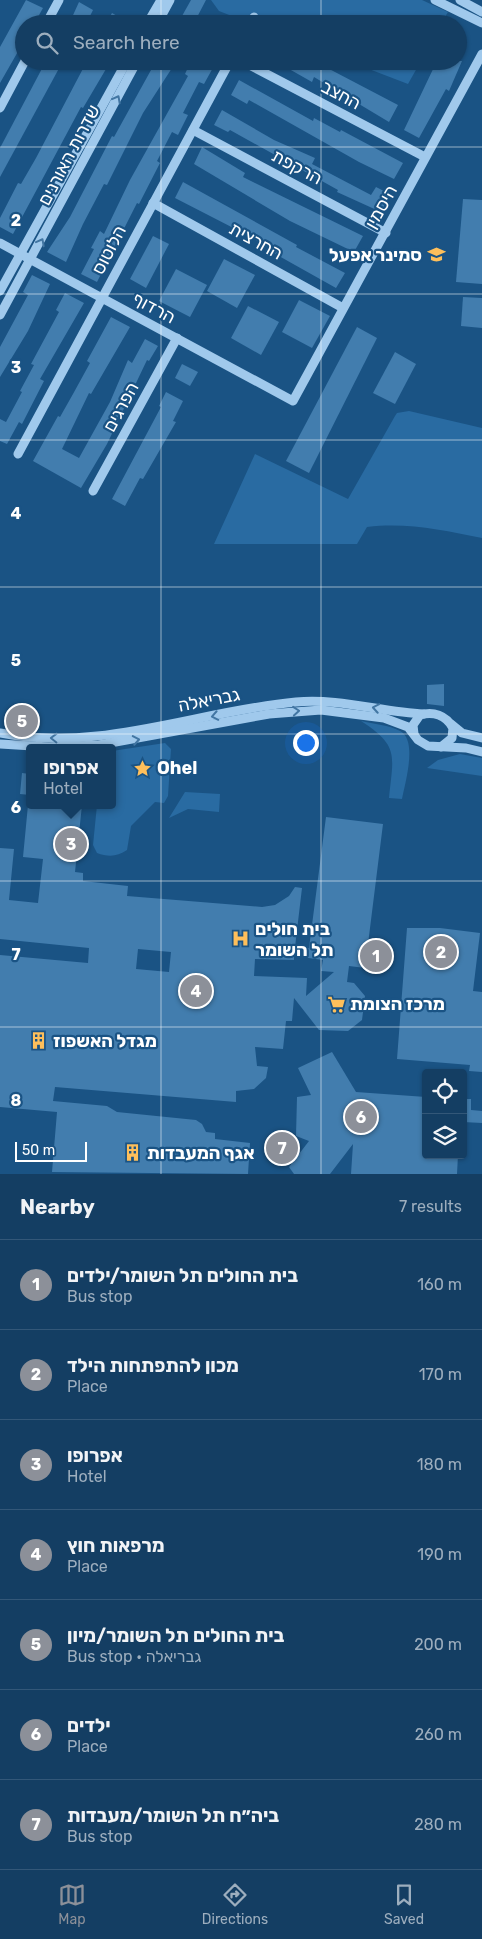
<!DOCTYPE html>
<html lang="en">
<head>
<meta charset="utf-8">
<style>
	:root { --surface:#143e63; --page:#1d4569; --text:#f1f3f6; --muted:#9daebe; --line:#335778; --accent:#8c9099 }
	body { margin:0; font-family:Rubik,"Noto Sans Hebrew",sans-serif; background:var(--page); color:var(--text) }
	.controls { position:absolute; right:15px; bottom:15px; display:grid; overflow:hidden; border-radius:5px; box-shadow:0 1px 4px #0004 }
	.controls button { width:45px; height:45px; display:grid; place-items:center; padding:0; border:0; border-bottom:1px solid var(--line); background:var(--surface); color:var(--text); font:25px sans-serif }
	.scale { position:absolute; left:15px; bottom:12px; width:72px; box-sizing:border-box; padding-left:5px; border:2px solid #fff; border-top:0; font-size:14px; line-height:18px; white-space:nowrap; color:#fff; -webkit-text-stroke:4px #1a5384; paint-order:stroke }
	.you { position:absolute; left:305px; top:742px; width:18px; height:18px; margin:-12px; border:4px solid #fff; border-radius:50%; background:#1a73e8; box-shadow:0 0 0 8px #1a73e833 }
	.badge { display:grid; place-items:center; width:32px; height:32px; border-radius:50%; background:var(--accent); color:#fff; font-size:16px; font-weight:700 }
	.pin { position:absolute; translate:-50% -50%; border:2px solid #fff; box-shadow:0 1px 5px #0006 }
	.popup { position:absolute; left:26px; top:744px; width:90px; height:65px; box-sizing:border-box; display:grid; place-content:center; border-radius:5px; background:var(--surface); filter:drop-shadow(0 1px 4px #0005); font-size:16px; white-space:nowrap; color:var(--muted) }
	.popup b { font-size:19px; color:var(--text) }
	.popup::after { content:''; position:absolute; left:50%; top:100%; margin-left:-10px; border:10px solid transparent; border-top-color:var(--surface) }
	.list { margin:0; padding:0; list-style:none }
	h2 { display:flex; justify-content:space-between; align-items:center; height:65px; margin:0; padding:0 20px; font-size:21px }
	h2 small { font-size:16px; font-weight:400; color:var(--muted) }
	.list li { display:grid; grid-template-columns:32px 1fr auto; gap:15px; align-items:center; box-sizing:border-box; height:90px; padding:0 20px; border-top:1px solid var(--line) }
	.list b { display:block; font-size:19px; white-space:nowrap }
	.list p { margin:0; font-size:16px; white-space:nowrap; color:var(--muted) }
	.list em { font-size:16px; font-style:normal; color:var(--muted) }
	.icon { flex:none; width:28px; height:28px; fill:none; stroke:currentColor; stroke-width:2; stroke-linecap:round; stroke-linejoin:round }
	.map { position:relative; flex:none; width:482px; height:1174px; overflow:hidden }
	.search { position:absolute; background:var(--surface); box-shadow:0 1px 4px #0004; left:15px; right:15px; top:15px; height:55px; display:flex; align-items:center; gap:12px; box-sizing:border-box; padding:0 18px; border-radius:28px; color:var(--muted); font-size:19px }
	.sheet { height:695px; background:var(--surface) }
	nav { display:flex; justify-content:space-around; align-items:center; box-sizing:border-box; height:70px; border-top:1px solid var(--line); background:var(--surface); font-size:14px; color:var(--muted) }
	nav a { display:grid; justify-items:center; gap:2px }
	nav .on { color:var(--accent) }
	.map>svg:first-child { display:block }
	.green { fill:#296ba2 }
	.building { fill:#427dae; fill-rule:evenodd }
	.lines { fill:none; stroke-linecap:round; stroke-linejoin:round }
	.minor { stroke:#a0c9ec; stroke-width:9 }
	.oneway { stroke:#4276a3 }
	.grid { fill:none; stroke:#fff; stroke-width:1; stroke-opacity:0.55 }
	.labels { text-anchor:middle; stroke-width:4.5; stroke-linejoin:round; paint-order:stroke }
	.street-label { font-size:18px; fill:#fff; stroke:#1a5384 }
	.poi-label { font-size:18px; font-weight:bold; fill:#fff; stroke:#1a5384; text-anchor:start }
	.grid-label { font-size:16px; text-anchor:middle; font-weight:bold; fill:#fff; stroke:#1a5384; stroke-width:4.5; stroke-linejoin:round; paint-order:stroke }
</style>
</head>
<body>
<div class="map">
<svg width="482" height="1174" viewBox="0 0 482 1174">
	<rect width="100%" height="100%" fill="#1a5384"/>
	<g class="green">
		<polygon points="211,0 422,0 448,12 441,24 252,24 219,11"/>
		<polygon points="348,61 421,61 408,84"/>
		<path d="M409 411 482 428V538C443 530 406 522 367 527L357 544H214L255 454 348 499 395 416 397 413Z"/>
		<path d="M361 721C374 724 389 725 400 731 418 740 405 783 402 799L389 798C393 756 400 746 361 721Z"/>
		<path d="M165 743 171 749 168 796 164 803 155 802 131 826 127 850C117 857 108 857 97 853L93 845 97 805H112V751Z"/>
		<polygon points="460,754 482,758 482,776 427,768 438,760"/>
		<polygon points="185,792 220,794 219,812 188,809 169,818"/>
	</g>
	<g class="building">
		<polygon points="26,0 43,8 34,24 24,24 24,41 0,83 0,47"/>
		<polygon points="191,0 206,0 194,23 196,24 175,24 179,15 182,16"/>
		<polygon points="79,2 93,10 86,24 69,24"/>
		<polygon points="112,13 131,24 106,24"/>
		<polygon points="46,61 63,61 0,177 0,148"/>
		<polygon points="87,61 106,69 83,108 81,107 13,234 0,227 0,218 18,183 21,184 36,158"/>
		<polygon points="156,61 172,68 143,113 107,185 104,184 83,224 66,262 47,252 70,217 112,136 114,137"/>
		<polygon points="191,61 211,61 215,64 204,84 199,82 183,113 188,115 178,135 172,132 157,161 160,163 139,204 137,203 97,282 81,274 94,249 91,248 100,231 104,234 130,180 188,76 185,74"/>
		<polygon points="275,61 314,61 398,105 389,122 314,77 312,82"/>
		<polygon points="441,61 462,61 449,91 446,89 419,138 404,130 435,65 438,66"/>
		<polygon points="239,80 313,121 314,118 340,132 341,130 403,163 394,179 359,162 249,100 247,104 231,95"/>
		<polygon points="222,110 274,140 315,158 312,164 371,195 376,187 390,194 381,212 337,192 338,190 230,130 228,132 214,125"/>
		<polygon points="202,147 245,173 243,177 363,236 354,252 290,221 194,164"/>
		<polygon points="183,182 297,245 296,247 345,273 336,288 270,251 271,249 247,235 175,198"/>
		<polygon points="463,199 482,200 482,284 456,282"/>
		<polygon points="153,236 169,244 146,288 130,279"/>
		<polygon points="224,259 255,275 237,308 207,291"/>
		<polygon points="176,269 207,285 190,317 159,301"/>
		<polygon points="32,275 50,284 28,331 0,377 0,347 28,295 23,292"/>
		<polygon points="65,293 84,303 40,379 44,381 22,424 19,422 7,444 0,441 0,419 6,422 22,392 20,391 34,365 31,364 59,312 56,310"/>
		<polygon points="463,297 482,298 482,328 461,326"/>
		<polygon points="299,300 330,316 312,348 282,332"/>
		<polygon points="248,306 279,322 261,355 231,338"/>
		<polygon points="111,317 130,327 91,394 89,393 62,449 79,458 110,402 128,360 132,363 145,339 158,346 149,361 147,360 107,444 81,488 33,461 58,416 60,417 73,394 90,363 87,361"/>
		<polygon points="357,327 377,338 309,473 286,461"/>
		<polygon points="395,352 416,364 395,404 373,393"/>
		<polygon points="182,364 198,372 190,386 175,378"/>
		<polygon points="166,392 183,401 173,421 176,422 143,479 140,478 125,506 112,499 161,407 159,406"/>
		<polygon points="444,684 444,706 427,704 427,685"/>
		<polygon points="22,773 30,774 30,795 20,794"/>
		<path d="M28 805H82L75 872 83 873V881L128 886 127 896 262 907 275 905 289 896 295 887 302 888 295 947 309 948 326 817 383 824 365 968 349 966 347 982 354 983 365 996 362 1020 348 1031 319 1030 294 998 292 1021H286L283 1049 255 1047 257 1066 268 1067 266 1078 254 1089 236 1091V1102L55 1087 53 1101 107 1106 117 1112 196 1120 202 1124 206 1132 215 1133V1139L250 1143 248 1174 52 1172 57 1112 0 1107V955L88 963 89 948 0 939V848L14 849 9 900 38 903 43 859 23 857ZM138 949 171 952 169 972 136 969ZM294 956 323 960 321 971 334 972 306 996 307 978 254 976 255 959 294 960Z"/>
		<polygon points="407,928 440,928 480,933 473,991 482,992 482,1072 469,1071 470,1065 397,1059"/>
		<polygon points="332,1052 356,1092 426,1097 426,1155 458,1155 457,1174 351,1174 353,1144 330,1174 294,1174 289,1167 309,1141 296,1136 297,1097 311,1095 298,1068"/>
		<polygon points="463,1099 471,1099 471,1110 482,1111 482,1123 463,1122"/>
	</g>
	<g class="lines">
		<g class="minor">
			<polyline points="435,0 482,23"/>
			<polyline points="460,0 482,12"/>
			<polyline points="46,24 59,0"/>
			<polyline points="147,24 161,0"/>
			<polyline points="157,24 170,0"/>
			<polyline points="250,24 254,17"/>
			<polyline points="242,61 425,157"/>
			<polyline points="0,108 25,61"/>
			<polyline points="193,130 386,233"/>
			<polyline points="153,203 343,308"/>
			<polyline points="0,243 293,401 482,54"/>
			<polyline points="0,291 127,61"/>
			<polyline points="0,315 137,61"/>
			<polyline points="18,454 230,61"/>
			<polyline points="93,491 177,338"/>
			<polyline points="451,724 462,733 482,738"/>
			<path d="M0 733C100 753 197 711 296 702 340 698 381 712 424 714"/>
			<path d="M414 734 413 725 420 715C433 711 446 715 453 728L452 738 441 747"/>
			<polyline points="0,744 49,747 99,745 269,714 321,710 384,718 408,727 418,740 428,746 466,748 482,752"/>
		</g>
	</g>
	<defs><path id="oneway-chevron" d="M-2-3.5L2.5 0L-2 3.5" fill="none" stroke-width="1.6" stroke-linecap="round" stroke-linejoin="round" transform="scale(1.25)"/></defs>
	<g class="oneway">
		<use href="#oneway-chevron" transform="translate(117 99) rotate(-62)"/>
		<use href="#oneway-chevron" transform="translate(41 242) rotate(-62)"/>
		<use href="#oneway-chevron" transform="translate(376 708) rotate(-170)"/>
		<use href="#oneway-chevron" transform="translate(296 711) rotate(-5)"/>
		<use href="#oneway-chevron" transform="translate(215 716) rotate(169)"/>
		<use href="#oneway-chevron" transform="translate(54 738) rotate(-179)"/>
		<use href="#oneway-chevron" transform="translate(136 740) rotate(-10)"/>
	</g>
	<path class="grid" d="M161 0V24M321 0V24M161 61V1174M321 61V1174M0 147H482M0 294H482M0 440H482M0 587H482M0 734H482M0 881H482M0 1027H482"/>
	<defs>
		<symbol id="university-bare" viewBox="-9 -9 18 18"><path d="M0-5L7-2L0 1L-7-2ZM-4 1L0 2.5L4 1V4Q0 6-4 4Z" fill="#febf5b" stroke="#1a5384" stroke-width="2.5" paint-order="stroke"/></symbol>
		<symbol id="sight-bare" viewBox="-9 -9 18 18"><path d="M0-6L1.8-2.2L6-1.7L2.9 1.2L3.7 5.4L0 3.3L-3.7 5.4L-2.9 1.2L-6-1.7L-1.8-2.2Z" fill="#febf5b" stroke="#1a5384" stroke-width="2.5" paint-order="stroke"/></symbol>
		<symbol id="hospital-bare" viewBox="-9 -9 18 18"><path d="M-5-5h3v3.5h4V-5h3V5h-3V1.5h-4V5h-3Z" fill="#febf5b" stroke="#1a5384" stroke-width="2.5" paint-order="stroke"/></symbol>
		<symbol id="supermarket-bare" viewBox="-9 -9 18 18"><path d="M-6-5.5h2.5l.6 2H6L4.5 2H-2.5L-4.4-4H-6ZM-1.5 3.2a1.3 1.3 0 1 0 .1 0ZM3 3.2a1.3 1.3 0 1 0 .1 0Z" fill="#febf5b" stroke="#1a5384" stroke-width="2.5" paint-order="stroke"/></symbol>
		<symbol id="building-bare" viewBox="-9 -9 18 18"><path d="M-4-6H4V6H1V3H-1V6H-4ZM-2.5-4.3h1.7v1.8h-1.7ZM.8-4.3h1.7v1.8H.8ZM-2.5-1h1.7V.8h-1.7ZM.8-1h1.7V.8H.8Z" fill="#febf5b" stroke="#1a5384" stroke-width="2.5" paint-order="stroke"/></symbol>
	</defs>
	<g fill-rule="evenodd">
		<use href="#university-bare" x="424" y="242" width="25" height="25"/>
		<use href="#sight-bare" x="130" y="756" width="25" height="25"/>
		<use href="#hospital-bare" x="228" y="926" width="25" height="25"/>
		<use href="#supermarket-bare" x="324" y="992" width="25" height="25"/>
		<use href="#building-bare" x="26" y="1028" width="25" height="25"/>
		<use href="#building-bare" x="120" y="1140" width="25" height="25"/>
	</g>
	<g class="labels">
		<g class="street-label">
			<text transform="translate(341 95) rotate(28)" y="6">החצב</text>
			<text transform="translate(69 155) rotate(-62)" y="6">שדרות האורנים</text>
			<text transform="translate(297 167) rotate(28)" y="6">הרקפת</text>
			<text transform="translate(381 207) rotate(-61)" y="6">היסמין</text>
			<text transform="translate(256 241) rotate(29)" y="6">החרצית</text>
			<text transform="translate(109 250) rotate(-62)" y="6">הלוטוס</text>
			<text transform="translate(154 308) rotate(28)" y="6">הרדוף</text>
			<text transform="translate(121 407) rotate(-61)" y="6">הפרגים</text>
			<text transform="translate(209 700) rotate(-11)" y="6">גבריאלה</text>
		</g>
		<g class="poi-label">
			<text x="422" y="261" text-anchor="end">סמינר אפעל</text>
			<text x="157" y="774">Ohel</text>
			<text x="255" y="935">בית חולים<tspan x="255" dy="21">תל השומר</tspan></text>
			<text x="350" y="1010">מרכז הצומת</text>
			<text x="53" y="1047">מגדל האשפוז</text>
			<text x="147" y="1159">אגף המעבדות</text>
		</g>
	</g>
	<g class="grid-label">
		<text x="16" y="226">2</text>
		<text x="16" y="373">3</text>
		<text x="16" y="519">4</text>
		<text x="16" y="666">5</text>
		<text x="16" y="813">6</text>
		<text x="16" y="960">7</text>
		<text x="16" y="1106">8</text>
	</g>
</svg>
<div class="controls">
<button><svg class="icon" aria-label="locate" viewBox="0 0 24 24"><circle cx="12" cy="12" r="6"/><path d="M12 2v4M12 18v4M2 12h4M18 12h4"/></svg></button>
<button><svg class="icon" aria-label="layers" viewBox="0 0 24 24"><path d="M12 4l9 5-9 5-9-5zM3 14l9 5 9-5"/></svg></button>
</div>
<div class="scale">50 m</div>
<div class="you"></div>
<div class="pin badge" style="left:376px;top:956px">1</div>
<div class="pin badge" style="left:441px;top:952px">2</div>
<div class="pin badge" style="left:71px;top:844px">3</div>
<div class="popup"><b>אפרופו</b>Hotel</div>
<div class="pin badge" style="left:196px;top:991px">4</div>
<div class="pin badge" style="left:22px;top:721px">5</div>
<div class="pin badge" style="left:361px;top:1117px">6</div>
<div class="pin badge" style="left:282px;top:1148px">7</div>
<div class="search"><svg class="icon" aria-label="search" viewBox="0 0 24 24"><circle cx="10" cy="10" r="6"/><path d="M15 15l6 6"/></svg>Search here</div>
</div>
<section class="sheet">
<h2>Nearby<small>7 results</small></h2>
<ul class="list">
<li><span class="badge">1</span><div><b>בית החולים תל השומר/ילדים</b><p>Bus stop</p></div><em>160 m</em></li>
<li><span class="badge">2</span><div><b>מכון להתפתחות הילד</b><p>Place</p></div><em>170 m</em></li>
<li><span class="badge">3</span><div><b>אפרופו</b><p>Hotel</p></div><em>180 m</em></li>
<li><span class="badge">4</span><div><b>מרפאות חוץ</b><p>Place</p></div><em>190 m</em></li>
<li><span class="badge">5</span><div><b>בית החולים תל השומר/מיון</b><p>Bus stop · גבריאלה</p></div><em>200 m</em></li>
<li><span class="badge">6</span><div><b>ילדים</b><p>Place</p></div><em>260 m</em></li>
<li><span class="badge">7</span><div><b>ביה״ח תל השומר/מעבדות</b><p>Bus stop</p></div><em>280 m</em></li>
</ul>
</section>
<nav>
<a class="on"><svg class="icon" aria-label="map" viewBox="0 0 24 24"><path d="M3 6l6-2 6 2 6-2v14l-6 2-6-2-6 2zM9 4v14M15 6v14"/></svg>Map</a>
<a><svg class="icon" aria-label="directions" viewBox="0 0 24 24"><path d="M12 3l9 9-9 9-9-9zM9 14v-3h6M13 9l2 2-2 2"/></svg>Directions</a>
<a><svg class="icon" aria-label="saved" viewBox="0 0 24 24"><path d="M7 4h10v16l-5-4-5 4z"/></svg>Saved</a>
</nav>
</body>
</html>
